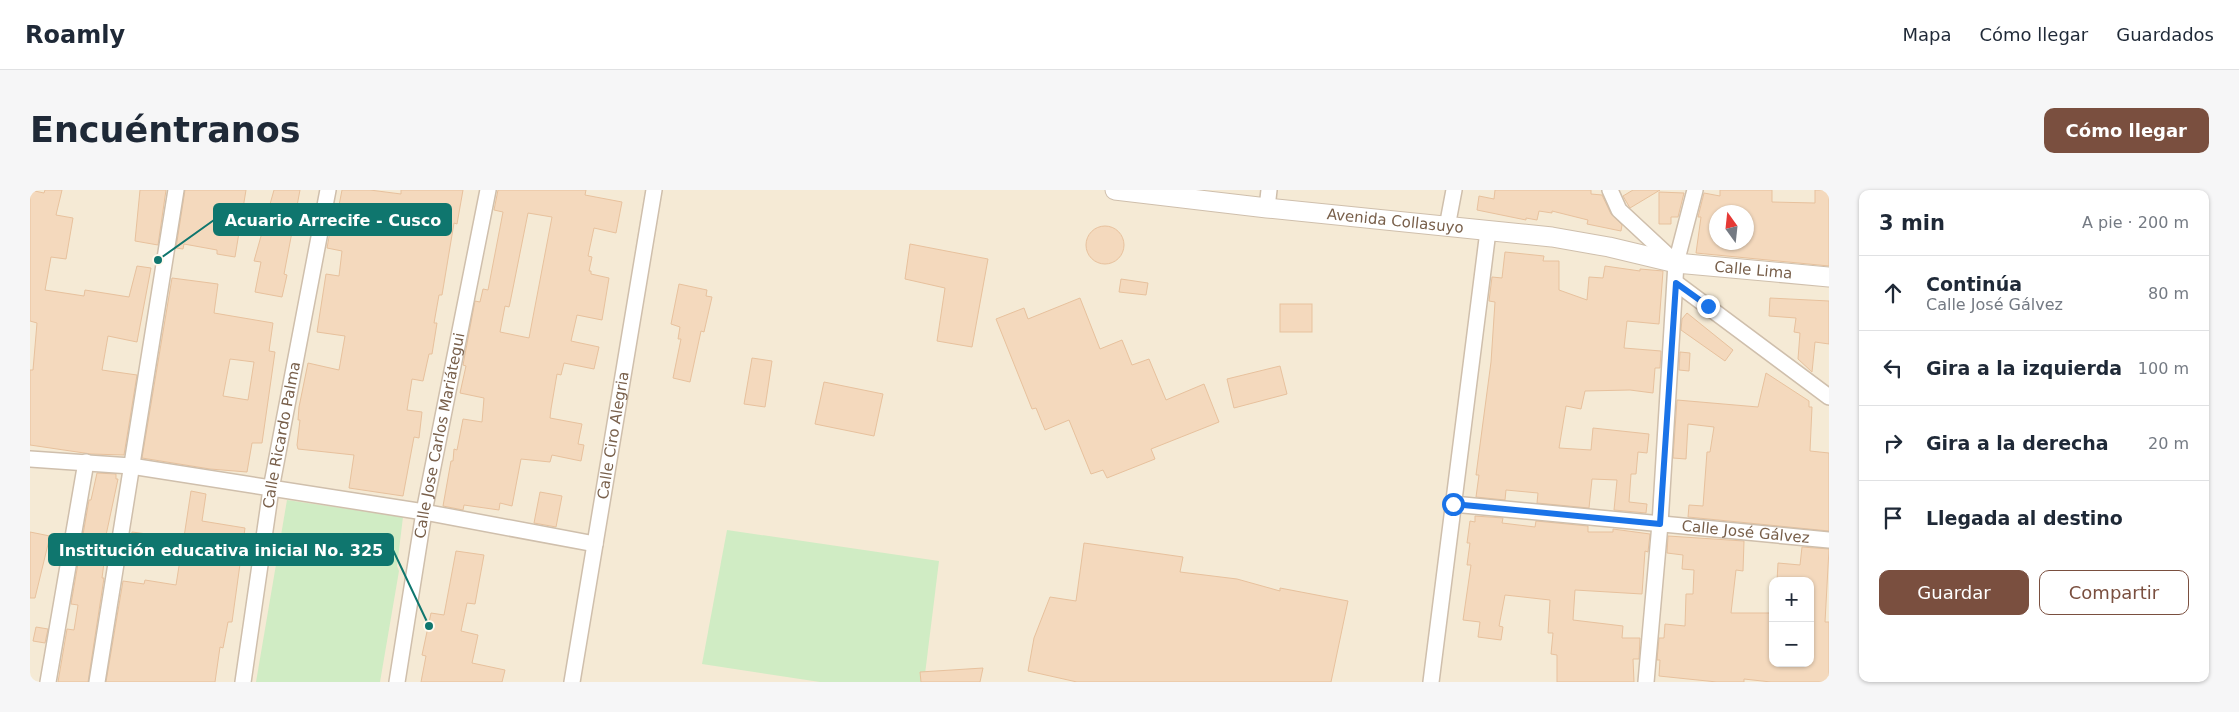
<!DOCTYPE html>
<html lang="es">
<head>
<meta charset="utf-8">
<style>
	:root { --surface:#fff; --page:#f6f6f7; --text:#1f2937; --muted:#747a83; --line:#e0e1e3; --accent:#7a4f3f }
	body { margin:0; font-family:"DejaVu Sans",sans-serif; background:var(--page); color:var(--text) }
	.controls { position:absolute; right:15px; bottom:15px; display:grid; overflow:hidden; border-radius:10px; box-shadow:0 1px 4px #0004 }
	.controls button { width:45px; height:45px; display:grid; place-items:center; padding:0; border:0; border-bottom:1px solid var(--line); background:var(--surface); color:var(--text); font:25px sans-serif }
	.compass { position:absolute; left:1679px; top:15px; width:45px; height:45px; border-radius:50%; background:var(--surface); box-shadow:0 1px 4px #0004; rotate:345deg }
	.stop { position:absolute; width:15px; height:15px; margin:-11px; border:4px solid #1a73e8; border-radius:50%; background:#fff }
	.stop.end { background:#1a73e8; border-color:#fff; box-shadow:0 1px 5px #0008 }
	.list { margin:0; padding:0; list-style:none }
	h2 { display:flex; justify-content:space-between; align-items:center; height:65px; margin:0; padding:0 20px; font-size:21px }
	h2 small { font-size:16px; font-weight:400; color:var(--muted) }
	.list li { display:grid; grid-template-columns:32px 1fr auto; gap:15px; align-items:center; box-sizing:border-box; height:75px; padding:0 20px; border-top:1px solid var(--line) }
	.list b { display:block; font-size:19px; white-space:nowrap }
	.list p { margin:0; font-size:16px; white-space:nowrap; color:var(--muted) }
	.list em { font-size:16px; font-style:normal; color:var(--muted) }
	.actions { display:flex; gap:10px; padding:15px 20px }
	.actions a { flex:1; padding:11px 0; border:1px solid var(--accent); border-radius:10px; text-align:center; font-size:18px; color:var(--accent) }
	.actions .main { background:var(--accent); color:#fff }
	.icon { flex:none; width:28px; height:28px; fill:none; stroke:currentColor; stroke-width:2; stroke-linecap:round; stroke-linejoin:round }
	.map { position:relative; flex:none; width:1799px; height:492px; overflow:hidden; border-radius:10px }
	header { display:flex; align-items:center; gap:30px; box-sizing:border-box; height:70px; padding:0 25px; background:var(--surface); border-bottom:1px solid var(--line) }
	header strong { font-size:24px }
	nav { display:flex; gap:28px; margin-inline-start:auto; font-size:18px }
	.intro { display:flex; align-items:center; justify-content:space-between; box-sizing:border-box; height:120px; padding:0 30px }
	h1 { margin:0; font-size:35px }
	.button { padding:12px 22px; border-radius:10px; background:var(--accent); color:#fff; font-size:18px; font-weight:700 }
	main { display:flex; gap:30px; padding:0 30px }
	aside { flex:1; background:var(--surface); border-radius:10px; box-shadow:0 1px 4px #0004 }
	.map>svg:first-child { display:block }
	.residential { fill:#f5ead5; fill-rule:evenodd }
	.green { fill:#d0ecc4 }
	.building { fill:#f4d9bd; stroke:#e7c19d; fill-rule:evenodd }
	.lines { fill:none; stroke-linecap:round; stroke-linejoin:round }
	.minor-casing { stroke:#cfbfac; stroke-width:18 }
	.tertiary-casing { stroke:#cfbfac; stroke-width:21 }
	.minor { stroke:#fff; stroke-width:15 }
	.tertiary { stroke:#fff; stroke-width:19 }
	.route { stroke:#1a73e8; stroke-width:6 }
	.labels { text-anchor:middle; stroke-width:4; stroke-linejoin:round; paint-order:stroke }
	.street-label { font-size:15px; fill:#785f4a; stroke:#fffaee }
	.leader { fill:none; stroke:#0f766e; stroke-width:2 }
	.callout-dot { fill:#0f766e; stroke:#fffaee; stroke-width:2 }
	.callout { fill:#0f766e; stroke:#0f766e; stroke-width:2 }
	.callout-label { font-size:16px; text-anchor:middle; font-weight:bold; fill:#fff }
</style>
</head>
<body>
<header>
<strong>Roamly</strong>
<nav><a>Mapa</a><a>Cómo llegar</a><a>Guardados</a></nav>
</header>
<div class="intro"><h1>Encuéntranos</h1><a class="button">Cómo llegar</a></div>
<main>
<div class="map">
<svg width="1799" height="492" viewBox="0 0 1799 492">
	<rect width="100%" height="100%" fill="#fdf7e7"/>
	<path class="residential" d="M0 0H1799V492H0ZM1686 22H1716V52H1686ZM1743 391H1780V473H1743Z"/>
	<g class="green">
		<polygon points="257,310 373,327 367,376 369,381 350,492 226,492"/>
		<polygon points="697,340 909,371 894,492 790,492 672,474"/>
	</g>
	<g class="building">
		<polygon points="0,0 14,3 15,0 32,0 26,25 43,28 36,69 21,67 15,100 54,106 55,100 99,107 107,76 121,78 107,152 78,146 72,180 107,185 94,265 61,264 0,255 0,180 3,180 7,133 0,131"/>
		<polygon points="110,0 136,0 128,55 105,51"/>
		<polygon points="155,0 216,0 205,67 187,64 187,60 154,54 153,59 146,58"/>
		<polygon points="244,0 270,0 254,84 257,85 252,107 225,102 231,72 224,71"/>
		<polygon points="312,0 340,0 371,4 371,0 433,0 427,34 424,33 412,105 409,105 404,133 407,133 402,164 399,164 393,191 382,189 377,220 392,222 389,248 384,247 373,306 319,298 324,265 268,259 267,255 270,230 268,230 269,217 278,173 309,180 315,146 287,142 296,84 309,86 312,61 297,58 302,31 306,31"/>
		<path d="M468 0H556L555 5 592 12 586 43 564 38 558 66 562 67 559 81H561V84L579 88 572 130 547 125 541 151 569 157 564 179 534 173 531 185 527 184 521 219 520 228 552 234 548 254 554 255 551 271 522 265 520 272 491 269 482 316 470 313 469 320 434 315 433 320 413 316 421 271H423L424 259 427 260 433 229 452 232 454 208 430 203 436 176 433 175 445 111 450 112 453 99 458 100 473 22 464 20ZM498 23 522 27 499 148 470 142 475 116 479 117 480 113Z"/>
		<polygon points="1465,0 1561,0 1561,4 1572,5 1581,24 1592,35 1591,41 1557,34 1558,30 1522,21 1522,23 1509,21 1507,30 1496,28 1496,30 1447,20 1449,6 1464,9"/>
		<polygon points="1603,0 1630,0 1600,18 1593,6"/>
		<path d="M1690 0H1742V12L1785 13V0H1799V76L1666 63 1671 27H1668L1674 3 1690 6ZM1686 22H1716V52H1686Z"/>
		<polygon points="1629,2 1654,3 1648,27 1641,27 1641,34 1629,34"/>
		<circle cx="1075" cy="55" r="19"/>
		<polygon points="880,54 958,69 942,157 907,151 915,98 875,89"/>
		<polygon points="1475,62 1514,66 1513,71 1529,71 1529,100 1557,110 1559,87 1573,88 1575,76 1610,81 1610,79 1633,81 1629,134 1597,131 1594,158 1631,161 1630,178 1625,178 1623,203 1600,200 1555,201 1551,219 1536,216 1529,258 1561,260 1563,238 1619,244 1617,263 1608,262 1606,284 1601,284 1599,312 1617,314 1616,323 1584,320 1587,290 1562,289 1559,318 1507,313 1508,303 1476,300 1475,310 1446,307 1449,285 1446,285 1461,172 1465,112 1459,111 1462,87 1472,88"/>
		<path d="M142 88 188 94 184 123 243 133 239 161 245 162 232 253H222L217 282 180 279 112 268ZM200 169 224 172 218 210 193 206Z"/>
		<polygon points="1091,89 1118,93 1116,105 1089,102"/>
		<polygon points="649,94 677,100 676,106 682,107 674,142 671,141 660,192 643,188 651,149 648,149 650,137 641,134"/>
		<polygon points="1050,108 1070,159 1092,150 1102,175 1119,169 1136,210 1174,194 1189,232 1121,259 1125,269 1077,288 1073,280 1061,284 1039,230 1015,240 1006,218 1002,219 966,129 994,118 998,129"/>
		<polygon points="1740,108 1799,111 1799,154 1785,152 1782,182 1768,169 1770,143 1764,142 1766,128 1739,126"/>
		<rect x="1250" y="114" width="32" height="28"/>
		<polygon points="1657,123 1703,160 1695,171 1651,140 1652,129"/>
		<polygon points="1650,162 1660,163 1659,181 1649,180"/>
		<polygon points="722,168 742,171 735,217 714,214"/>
		<polygon points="1250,176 1257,204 1204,218 1197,189"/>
		<polygon points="1736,183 1779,211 1779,217 1782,217 1780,261 1799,263 1799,341 1658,327 1659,315 1673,316 1677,262 1680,262 1684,237 1658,234 1656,269 1643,268 1647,210 1728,217"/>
		<polygon points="794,192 853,204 844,246 785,234"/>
		<polygon points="67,283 86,284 86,289 88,289 75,350 77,350 72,388 74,388 58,492 28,492 37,439 44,440 48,415 41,414 59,310 61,310"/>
		<polygon points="161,301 176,304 172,331 215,338 202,432 198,432 193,458 190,457 185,492 76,492 93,391 114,394 115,390 146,395 150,370 98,364 102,342 140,347 141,345 154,347"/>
		<polygon points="510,302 532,306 526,337 504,333"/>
		<polygon points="1445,326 1473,328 1472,333 1505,337 1506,331 1558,336 1558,342 1583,342 1583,339 1620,344 1618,362 1615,361 1612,404 1545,400 1543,430 1593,436 1592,448 1610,448 1609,469 1603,469 1604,492 1527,492 1527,465 1521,464 1523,443 1518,443 1520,410 1475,405 1469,436 1473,437 1471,450 1448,447 1450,432 1433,430 1441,375 1437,375 1440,353 1437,353 1440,331 1445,332"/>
		<polygon points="0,342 20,346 5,408 0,408"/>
		<polygon points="1638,346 1714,351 1713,381 1706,380 1701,423 1743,423 1743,473 1780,473 1780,391 1747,391 1748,373 1770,375 1772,357 1799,359 1795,432 1799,432 1799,492 1741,492 1714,489 1714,492 1687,492 1629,486 1630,470 1627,470 1629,448 1634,448 1635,434 1655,436 1656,404 1663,404 1664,380 1652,379 1653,365 1637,363"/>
		<polygon points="1054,353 1153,367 1150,382 1207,389 1250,401 1250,398 1318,411 1301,492 1047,492 998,481 1004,448 1020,407 1046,411"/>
		<polygon points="426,361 454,365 445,414 437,413 431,441 448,445 442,473 475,480 472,492 391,492 396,466 392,465 401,423 414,425"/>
		<polygon points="6,437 18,439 15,453 3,451"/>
		<polygon points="953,478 950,492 891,492 890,482"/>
	</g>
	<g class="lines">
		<defs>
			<g id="minor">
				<polyline points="1580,0 1589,20 1646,73"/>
				<polyline points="1237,18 1239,0"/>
				<polyline points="1417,37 1424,0"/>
				<polyline points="1646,93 1799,207"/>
				<polyline points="0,269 101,276 394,322 565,354"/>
				<path id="s1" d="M1423 314 1799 350"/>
				<polyline points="18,492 56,272"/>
				<polyline points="67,492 146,0"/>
				<path id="s2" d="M213 492 241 299 298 0"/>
				<path id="s3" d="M367 492 394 322 458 0"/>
				<path id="s4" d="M542 492 624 0"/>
				<polyline points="1401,492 1458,41"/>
				<polyline points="1616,492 1630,334 1646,73 1665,0"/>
			</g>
			<g id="tertiary">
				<path id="s5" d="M1085 0 1237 18 1522 47 1579 57 1646 73 1799 87"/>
			</g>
		</defs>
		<use href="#minor" class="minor-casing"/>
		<use href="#tertiary" class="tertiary-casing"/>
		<use href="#minor" class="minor"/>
		<use href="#tertiary" class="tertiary"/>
	</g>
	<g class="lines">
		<polyline class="route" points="1423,314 1630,334 1646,93 1678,116"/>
	</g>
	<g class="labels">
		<g class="street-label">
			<text dy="5" stroke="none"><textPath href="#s5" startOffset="282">Avenida Collasuyo</textPath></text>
			<text dy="5" stroke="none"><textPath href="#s5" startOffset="644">Calle Lima</textPath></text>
			<text dy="5" stroke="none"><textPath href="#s2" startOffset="250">Calle Ricardo Palma</textPath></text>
			<text dy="5" stroke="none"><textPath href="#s3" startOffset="250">Calle Jose Carlos Mariátegui</textPath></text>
			<text dy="5" stroke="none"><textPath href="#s4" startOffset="250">Calle Ciro Alegria</textPath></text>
			<text dy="5" stroke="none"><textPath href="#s1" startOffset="294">Calle José Gálvez</textPath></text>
		</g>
	</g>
	<path class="leader" d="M128 70L184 30M399 436L363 360"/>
	<g class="callout-dot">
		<circle cx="128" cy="70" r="5"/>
		<circle cx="399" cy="436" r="5"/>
	</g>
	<g class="callout">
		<rect x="184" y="14" width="237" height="31" rx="5"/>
		<rect x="19" y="344" width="344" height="31" rx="5"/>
	</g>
	<g class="callout-label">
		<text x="303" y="36">Acuario Arrecife - Cusco</text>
		<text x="191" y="366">Institución educativa inicial No. 325</text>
	</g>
</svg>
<div class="controls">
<button>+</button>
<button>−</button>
</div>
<svg class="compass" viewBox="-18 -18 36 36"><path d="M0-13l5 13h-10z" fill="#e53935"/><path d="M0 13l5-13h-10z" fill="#747a83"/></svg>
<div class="stop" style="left:1423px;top:314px"></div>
<div class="stop end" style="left:1678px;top:116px"></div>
</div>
<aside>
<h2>3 min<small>A pie · 200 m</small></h2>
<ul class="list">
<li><svg class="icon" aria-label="ahead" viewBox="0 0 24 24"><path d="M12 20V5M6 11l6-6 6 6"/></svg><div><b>Continúa</b><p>Calle José Gálvez</p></div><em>80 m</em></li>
<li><svg class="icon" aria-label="left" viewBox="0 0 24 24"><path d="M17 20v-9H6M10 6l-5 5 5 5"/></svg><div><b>Gira a la izquierda</b></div><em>100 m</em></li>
<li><svg class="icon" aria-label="right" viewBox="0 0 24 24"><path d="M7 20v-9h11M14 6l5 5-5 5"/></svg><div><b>Gira a la derecha</b></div><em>20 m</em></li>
<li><svg class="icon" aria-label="arrive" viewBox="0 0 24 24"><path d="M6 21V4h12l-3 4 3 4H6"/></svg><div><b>Llegada al destino</b></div></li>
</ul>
<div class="actions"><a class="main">Guardar</a><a>Compartir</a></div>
</aside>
</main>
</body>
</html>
